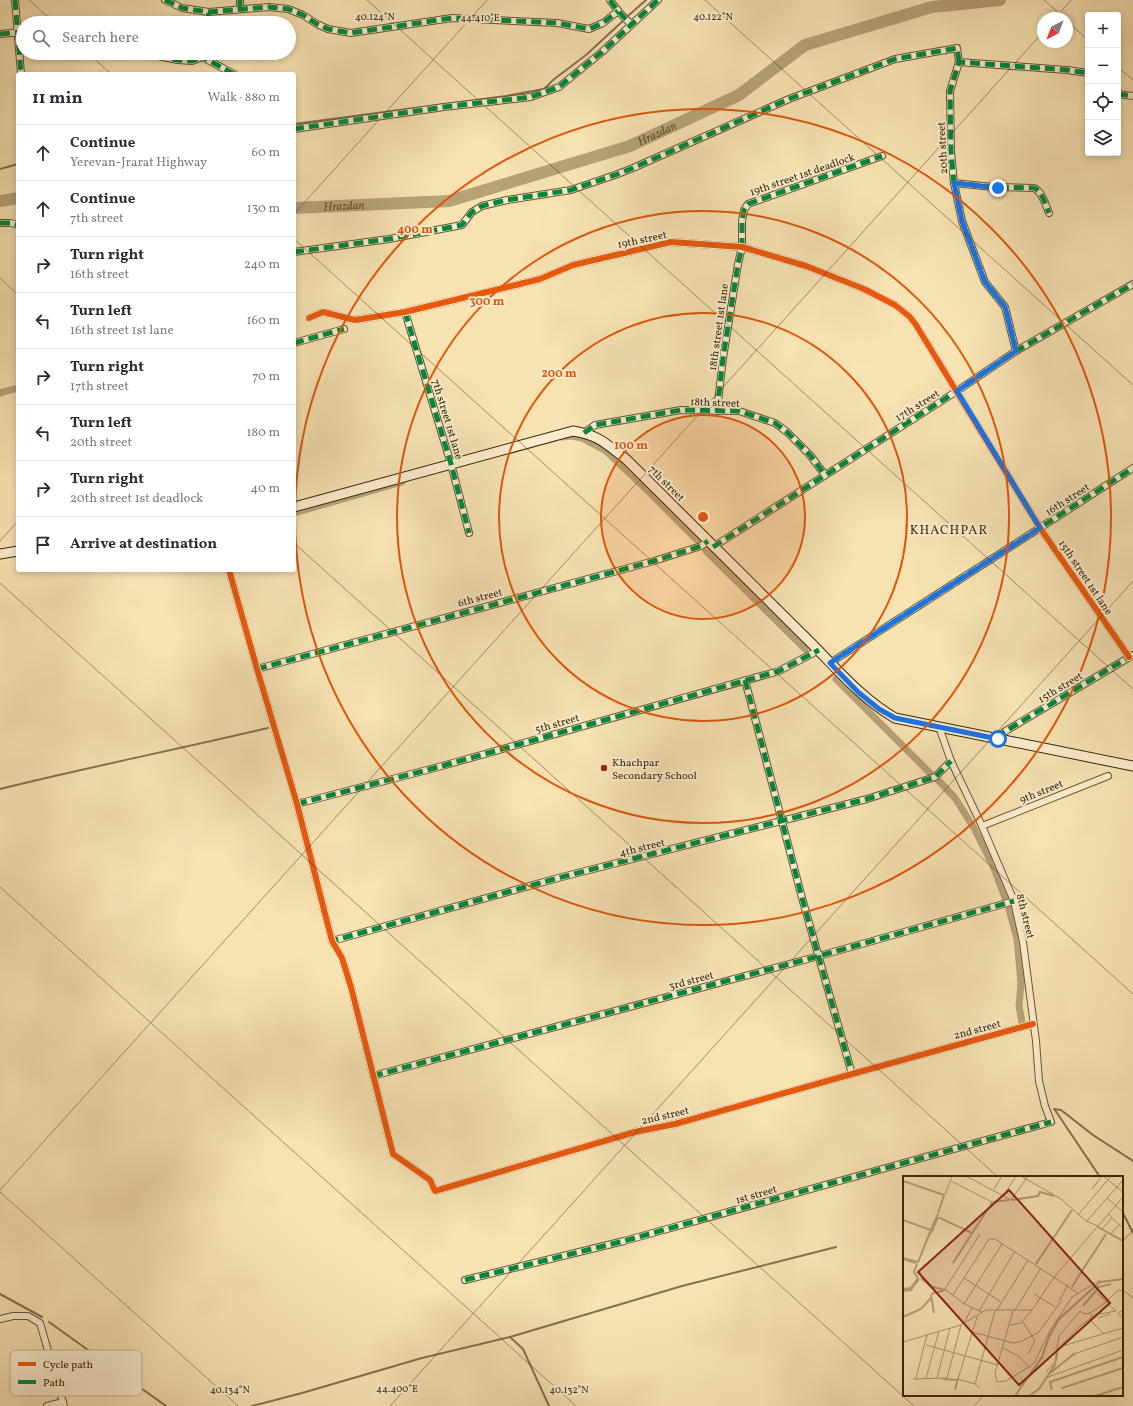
<!DOCTYPE html>
<html lang="en">
<head>
<meta charset="utf-8">
<style>
	:root { --surface:#fff; --page:#f2f2f3; --text:#2b2b33; --muted:#7c7c81; --line:#e1e1e2 }
	body { margin:0; font-family:Vollkorn,serif; background:var(--page); color:var(--text) }
	.controls { position:absolute; right:12px; top:12px; display:grid; overflow:hidden; border-radius:4px; box-shadow:0 2px 6px #0003 }
	.controls button { width:36px; height:36px; display:grid; place-items:center; padding:0; border:0; border-bottom:1px solid var(--line); background:var(--surface); color:var(--text); font:20px sans-serif }
	.compass { position:absolute; left:1037px; top:12px; width:36px; height:36px; border-radius:50%; background:var(--surface); box-shadow:0 2px 6px #0003; rotate:222deg }
	.stop { position:absolute; width:12px; height:12px; margin:-9px; border:3px solid #1a73e8; border-radius:50%; background:#fff }
	.stop.end { background:#1a73e8; border-color:#fff; box-shadow:0 1px 4px #0008 }
	.list { margin:0; padding:0; list-style:none }
	h2 { display:flex; justify-content:space-between; align-items:center; height:52px; margin:0; padding:0 16px; font-size:17px }
	h2 small { font-size:13px; font-weight:400; color:var(--muted) }
	.list li { display:grid; grid-template-columns:26px 1fr auto; gap:12px; align-items:center; box-sizing:border-box; height:56px; padding:0 16px; border-top:1px solid var(--line) }
	.list b { display:block; font-size:15px; white-space:nowrap }
	.list p { margin:0; font-size:13px; white-space:nowrap; color:var(--muted) }
	.list em { font-size:13px; font-style:normal; color:var(--muted) }
	.icon { flex:none; width:22px; height:22px; fill:none; stroke:currentColor; stroke-width:2; stroke-linecap:round; stroke-linejoin:round }
	.map { position:relative; flex:none; width:1133px; height:1406px; overflow:hidden }
	.search { position:absolute; background:var(--surface); box-shadow:0 2px 6px #0003; left:16px; top:16px; width:280px; height:44px; display:flex; align-items:center; gap:10px; box-sizing:border-box; padding:0 14px; border-radius:22px; color:var(--muted); font-size:15px }
	.panel { position:absolute; background:var(--surface); box-shadow:0 2px 6px #0003; left:16px; top:72px; width:280px; height:500px; border-radius:4px }
	.map>svg:first-child { display:block }
	.lines { fill:none; stroke-linecap:round; stroke-linejoin:round }
	.stream { stroke:#85714b; stroke-width:2 }
	.canal { stroke:#b7a278; stroke-width:7 }
	.river { stroke:#b7a278; stroke-width:12 }
	.street-casing { stroke:#6a5632; stroke-width:8 }
	.secondary-casing { stroke:#3b2707; stroke-width:11 }
	.street { stroke:#faeccd; stroke-width:6 }
	.secondary { stroke:#faeccd; stroke-width:9 }
	.quiet { stroke:#00873e; stroke-width:5; stroke-dasharray:10 5; stroke-linecap:butt }
	.cycleway-casing { stroke:#faeccd; stroke-width:8 }
	.cycleway { stroke:#e8590c; stroke-width:6 }
	.route { stroke:#1a73e8; stroke-width:5 }
	.ticks { fill:none; stroke:#3b2707; stroke-width:1; stroke-opacity:0.45 }
	.ring { fill:none; stroke:#df560c; stroke-width:2 }
	.poi-dot { fill:#8f2418; stroke:#faeccd; stroke-width:1.5 }
	.labels { text-anchor:middle; stroke-width:4; stroke-linejoin:round; paint-order:stroke }
	.street-label { font-size:11px; fill:#3b2707; stroke:#faeccd }
	.poi-label { font-size:11px; fill:#3b2707; stroke:#faeccd; text-anchor:start }
	.water-label { font-size:12px; font-style:italic; fill:#604c29; stroke:#faeccd }
	.quarter-label { font-size:13px; letter-spacing:1px; fill:#3b2707; stroke:#faeccd }
	.inset-river { fill:none; stroke:#b7a278; stroke-width:2 }
	.inset-road { fill:none; stroke:#ac976e; stroke-width:1 }
	.view { fill:#8f2418; fill-opacity:0.15; stroke:#8f2418; stroke-width:2 }
	.inset-edge { fill:none; stroke:#3b2707; stroke-width:2 }
	.key { fill:#faeccd; stroke:#c1b192; stroke-width:1 }
	.key-label { font-size:11px; fill:#3b2707 }
	.ticks-label { font-size:10px; text-anchor:middle; fill:#3b2707; stroke:#faeccd; stroke-width:4; stroke-linejoin:round; paint-order:stroke }
	.centre { fill:#df560c; stroke:#faeccd; stroke-width:2 }
	.ring-label { font-size:12px; text-anchor:middle; font-weight:bold; fill:#df560c; stroke:#faeccd; stroke-width:4; stroke-linejoin:round; paint-order:stroke }
</style>
</head>
<body>
<div class="map">
<svg width="1133" height="1406" viewBox="0 0 1133 1406">
	<rect width="100%" height="100%" fill="#f7e2b2"/>
	<filter id="stains"><feTurbulence type="fractalNoise" baseFrequency=".005" numOctaves="4"/><feColorMatrix values="0 0 0 0 .2 0 0 0 0 .09 0 0 0 0 .02 0 0 0 .5 -.17"/></filter>
	<radialGradient id="worn" r=".72"><stop offset=".6" stop-color="#630" stop-opacity="0"/><stop offset="1" stop-color="#630" stop-opacity=".3"/></radialGradient>
	<g class="lines">
		<g class="stream">
			<polyline points="629,15 646,0"/>
			<polyline points="294,124 506,96 544,89 553,80 586,55 624,20"/>
			<polyline points="0,169 18,164"/>
			<path d="M0 789C89 767 179 749 268 728"/>
			<polyline points="1054,1109 1061,1110 1093,1135 1133,1161"/>
			<polyline points="1055,1110 1100,1177"/>
			<polyline points="1122,1211 1133,1233"/>
			<polyline points="0,1294 42,1317"/>
			<polyline points="49,1322 166,1406"/>
			<polyline points="510,1337 523,1349 549,1406"/>
			<polyline points="252,1406 302,1393 422,1358 510,1337 682,1286 836,1247"/>
		</g>
		<g class="canal">
			<polyline points="0,393 18,388"/>
			<polyline points="562,437 571,436 582,438 606,451 645,488 697,540"/>
			<polyline points="294,513 402,482"/>
			<polyline points="706,551 805,649"/>
			<polyline points="836,679 931,774"/>
			<polyline points="938,780 955,798 974,828 993,866 1006,900"/>
			<polyline points="1009,909 1017,939 1021,983 1019,1006 1022,1022"/>
		</g>
		<g class="river">
			<polyline points="0,201 18,198"/>
			<path id="s1" d="M294 208 449 201 630 146 739 95 805 45 932 7 1000 0"/>
		</g>
		<defs>
			<g id="street">
				<polyline points="15,0 21,74"/>
				<polyline points="165,0 182,8 209,12 269,7 288,9 303,15 317,24 328,29 351,33 452,18 557,23 589,29 603,23 618,11"/>
				<path d="M610 0C616 9 623 17 631 24"/>
				<polyline points="240,9 240,0"/>
				<polyline points="207,23 209,12"/>
				<polyline points="0,34 23,32"/>
				<polyline points="143,53 178,60 192,61 202,57"/>
				<polyline points="202,53 202,57 234,74"/>
				<polyline points="1118,94 1133,96"/>
				<polyline points="294,129 444,107 531,97 559,87 602,52 658,0"/>
				<path d="M954 183 993 187 1034 188C1042 191 1045 204 1049 213"/>
				<polyline points="0,223 11,223 18,225"/>
				<polyline points="294,252 389,239 462,225 472,212 482,206 507,200 571,190 615,175 633,168 789,99 895,59 957,48 959,62"/>
				<polyline points="405,312 451,464 469,533"/>
				<polyline points="309,318 323,312 355,320 405,312 540,279 573,265 671,242 742,247 806,266 864,289 895,305 910,317 916,325 1040,528 1129,657"/>
				<polyline points="294,343 344,329"/>
				<polyline points="1016,351 1005,307 985,282 962,221 954,183 951,152 950,91 959,62 1067,70 1088,73"/>
				<polyline points="717,411 723,358 738,264 742,247 742,221 744,210 748,204 882,156"/>
				<polyline points="584,433 595,425 681,410 739,411 775,423 787,432 810,455 825,475"/>
				<polyline points="713,547 957,391 1016,351 1133,284"/>
				<polyline points="229,570 257,669 297,804 332,941 342,958 351,987 393,1154 430,1180 435,1191 635,1132 675,1124 852,1074 1033,1024"/>
				<polyline points="830,663 1133,468"/>
				<polyline points="257,669 654,561 701,546 708,541"/>
				<polyline points="745,680 802,898 852,1074"/>
				<polyline points="998,739 1004,732 1133,655"/>
				<polyline points="297,804 442,766 779,671 819,650"/>
				<polyline points="982,826 1108,776"/>
				<polyline points="332,941 558,878 867,799 935,777 951,761"/>
				<polyline points="373,1076 819,956 1014,901"/>
				<polyline points="465,1280 624,1241 1051,1122 1045,1106 1039,1081 1036,1041 1023,942 1014,901 982,826 951,761 939,727"/>
				<polyline points="0,1319 13,1316 28,1316 40,1323 64,1406"/>
				<polyline points="47,1406 63,1402"/>
			</g>
			<g id="secondary">
				<path d="M294 507 573 431C599 435 606 444 626 459 685 518 744 577 803 635 833 664 859 697 895 718L1133 766"/>
				<polyline points="0,554 18,551"/>
			</g>
		</defs>
		<use href="#street" class="street-casing"/>
		<use href="#secondary" class="secondary-casing"/>
		<use href="#street" class="street"/>
		<use href="#secondary" class="secondary"/>
		<g class="quiet">
			<polyline points="15,0 21,74"/>
			<polyline points="165,0 182,8 209,12 269,7 288,9 303,15 317,24 328,29 351,33 452,18 557,23 589,29 603,23 618,11"/>
			<path d="M610 0C616 9 623 17 631 24"/>
			<polyline points="240,9 240,0"/>
			<polyline points="207,23 209,12"/>
			<polyline points="0,34 23,32"/>
			<polyline points="143,53 178,60 192,61 202,57"/>
			<polyline points="202,53 202,57 234,74"/>
			<polyline points="1118,94 1133,96"/>
			<polyline points="294,129 444,107 531,97 559,87 602,52 658,0"/>
			<path d="M954 183 993 187 1034 188C1042 191 1045 204 1049 213"/>
			<polyline points="0,223 11,223 18,225"/>
			<polyline points="294,252 389,239 462,225 472,212 482,206 507,200 571,190 615,175 633,168 789,99 895,59 957,48 959,62"/>
			<polyline points="405,312 451,464 469,533"/>
			<polyline points="294,343 344,329"/>
			<polyline points="1016,351 1005,307 985,282 962,221 954,183 951,152 950,91 959,62 1067,70 1088,73"/>
			<polyline points="717,411 723,358 738,264 742,247 742,221 744,210 748,204 882,156"/>
			<polyline points="584,433 595,425 681,410 739,411 775,423 787,432 810,455 825,475"/>
			<polyline points="713,547 957,391 1016,351 1133,284"/>
			<polyline points="830,663 1133,468"/>
			<polyline points="257,669 654,561 701,546 708,541"/>
			<polyline points="745,680 802,898 852,1074"/>
			<polyline points="998,739 1004,732 1131,656"/>
			<polyline points="297,804 442,766 779,671 819,650"/>
			<polyline points="334,944 332,941 558,878 867,799 935,777 951,761"/>
			<polyline points="373,1076 819,956 1014,901"/>
			<polyline points="465,1280 624,1241 1051,1122"/>
		</g>
		<defs>
			<g id="cycleway">
				<polyline points="309,318 323,312 355,320 405,312 540,279 573,265 671,242 742,247 806,266 864,289 895,305 910,317 916,325 1040,528 1129,657"/>
				<polyline points="229,570 257,669 297,804 332,941 342,958 351,987 393,1154 430,1180 435,1191 635,1132 675,1124 852,1074 1033,1024"/>
			</g>
		</defs>
		<use href="#cycleway" class="cycleway-casing"/>
		<use href="#cycleway" class="cycleway"/>
	</g>
	<g class="lines">
		<polyline class="route" points="998,188 954,183 962,221 985,282 1005,307 1016,351 957,391 1040,528 830,663 858,692 879,709 895,718 998,739"/>
	</g>
	<path class="ticks" d="M29 0 55 23M367 0 1133 689M705 0 1133 385M1044 0 1064 18M1055 18 1071 0M1067 21 1088 40M88 53 111 74M1118 67 1133 80M294 214 487 0M294 239 1133 994M0 278 18 295M0 541 18 521M294 543 998 1177M0 583 914 1406M0 887 576 1406M0 1190 1043 32M0 1192 238 1406M1122 1242 1133 1230M1122 1289 1133 1298M390 1406 1133 581M974 1406 984 1395"/>
	<circle cx="703" cy="517" r="102" fill="#df560c" fill-opacity=".12"/>
	<g class="ring">
		<circle cx="703" cy="517" r="102"/>
		<circle cx="703" cy="517" r="204"/>
		<circle cx="703" cy="517" r="306"/>
		<circle cx="703" cy="517" r="408"/>
	</g>
	<circle class="poi-dot" cx="604" cy="768" r="4"/>
	<g class="labels">
		<g class="street-label">
			<text transform="translate(942 148) rotate(-93)" y="4">20th street</text>
			<text transform="translate(802 174) rotate(-19)" y="4">19th street 1st deadlock</text>
			<text transform="translate(642 239) rotate(-12)" y="4">19th street</text>
			<text transform="translate(718 327) rotate(-82)" y="4">18th street 1st lane</text>
			<text transform="translate(715 402) rotate(2)" y="4">18th street</text>
			<text transform="translate(917 405) rotate(-32)" y="4">17th street</text>
			<text transform="translate(448 419) rotate(73)" y="4">7th street 1st lane</text>
			<text transform="translate(667 483) rotate(45)" y="4">7th street</text>
			<text transform="translate(1067 499) rotate(-33)" y="4">16th street</text>
			<text transform="translate(1086 577) rotate(56)" y="4">15th street 1st lane</text>
			<text transform="translate(480 597) rotate(-15)" y="4">6th street</text>
			<text transform="translate(1060 687) rotate(-31)" y="4">15th street</text>
			<text transform="translate(557 723) rotate(-16)" y="4">5th street</text>
			<text transform="translate(1041 791) rotate(-22)" y="4">9th street</text>
			<text transform="translate(642 847) rotate(-14)" y="4">4th street</text>
			<text transform="translate(1026 916) rotate(76)" y="4">8th street</text>
			<text transform="translate(691 980) rotate(-15)" y="4">3rd street</text>
			<text transform="translate(977 1029) rotate(-15)" y="4">2nd street</text>
			<text transform="translate(665 1115) rotate(-13)" y="4">2nd street</text>
			<text transform="translate(756 1194) rotate(-16)" y="4">1st street</text>
		</g>
		<g class="poi-label">
			<text x="612" y="766">Khachpar<tspan x="612" dy="13">Secondary School</tspan></text>
		</g>
		<g class="water-label">
			<text dy="4" stroke="none"><textPath href="#s1" startOffset="374">Hrazdan</textPath></text>
			<text dy="4" stroke="none"><textPath href="#s1" startOffset="50">Hrazdan</textPath></text>
		</g>
		<g class="quarter-label">
			<text x="949" y="534">KHACHPAR</text>
		</g>
	</g>
	<g transform="translate(903 1176)">
		<rect width="220" height="220" fill="#f7e2b2"/>
		<path class="inset-river" d="M0 5 41 19M109 24 135 20 137 16 151 20M87 30 89 26 107 24M35 37 41 19M0 44 28 54 15 86 0 82M195 51 220 65M28 54 35 38M28 57 35 41 69 57M0 83 13 87M50 87 86 31M133 88 169 34M177 98 203 58M18 102 27 110 42 114M169 111 177 98M0 113 8 112 15 102 11 96 14 88M0 115 8 114 16 103M28 118 42 114M28 119 31 137M180 130 196 111 208 108M0 141 18 133 28 122M153 185 155 172M146 198 172 177M39 203 54 204M159 212 220 192M52 214 55 202M149 214 147 206 220 181M112 220 139 181 146 161 156 143 197 106 220 103M126 220 136 213 153 187M192 220 220 211"/>
		<path class="inset-road" d="M63 0 108 24 125 0M118 0 158 23 183 45 195 50M200 0 220 16M48 5 89 26M91 13 99 0M189 13 199 0M42 19 49 0M101 19 113 0M204 22 220 36M205 38 220 52M175 39 208 0M184 45 220 4M199 53 209 42M77 58 42 113 61 128 79 136M207 59 216 49M61 102 98 126M194 117 213 135M131 118 152 131M50 119 86 63H92L175 117M156 125 165 109M61 128 99 68M94 134 125 84M112 134 138 92M220 134 215 137 220 143M76 135 112 75M187 137 202 127 214 115 220 114M195 142 207 138M187 144 201 158M62 145 69 132M120 146 132 165 125 178M107 149 118 147 129 134M69 156 110 167 117 166 136 156 159 124M0 166 58 149 83 134H129L152 100 220 21M23 169 95 189M156 171 220 152M157 171 177 150 192 139 213 135M100 172 117 181 126 191 103 205 94 206 92 197 110 135M171 178 220 161M126 191 131 187 148 153 169 121 197 104M143 196 152 186 156 160 177 135 182 138 187 137 189 141M145 201 220 174M13 202 24 159M23 202 36 155M34 202 47 152M10 203 44 202 58 149M72 208 55 203 74 141M77 212 72 208 92 135"/>
		<path class="view" d="M106 14 207 127 116 209 15 96Z"/>
		<rect width="220" height="220" class="inset-edge"/>
	</g>
	<rect x="10" y="1350" width="132" height="46" rx="6" class="key"/>
	<rect x="18" y="1362" width="18" height="4" fill="#e8590c"/>
	<rect x="18" y="1380" width="18" height="4" fill="#00873e"/>
	<g class="key-label">
		<text x="43" y="1368">Cycle path</text>
		<text x="43" y="1386">Path</text>
	</g>
	<g class="ticks-label">
		<text x="375" y="20">40.124°N</text>
		<text x="713" y="20">40.122°N</text>
		<text x="480" y="21">44.410°E</text>
		<text x="397" y="1392">44.400°E</text>
		<text x="230" y="1393">40.134°N</text>
		<text x="569" y="1393">40.132°N</text>
	</g>
	<circle cx="703" cy="517" r="6" class="centre"/>
	<g class="ring-label">
		<text x="415" y="233">400 m</text>
		<text x="487" y="305">300 m</text>
		<text x="559" y="377">200 m</text>
		<text x="631" y="449">100 m</text>
	</g>
	<rect width="100%" height="100%" filter="url(#stains)"/>
	<rect width="100%" height="100%" fill="url(#worn)"/>
</svg>
<div class="controls">
<button>+</button>
<button>−</button>
<button><svg class="icon" aria-label="locate" viewBox="0 0 24 24"><circle cx="12" cy="12" r="6"/><path d="M12 2v4M12 18v4M2 12h4M18 12h4"/></svg></button>
<button><svg class="icon" aria-label="layers" viewBox="0 0 24 24"><path d="M12 4l9 5-9 5-9-5zM3 14l9 5 9-5"/></svg></button>
</div>
<svg class="compass" viewBox="-18 -18 36 36"><path d="M0-13l5 13h-10z" fill="#e53935"/><path d="M0 13l5-13h-10z" fill="#7c7c81"/></svg>
<div class="stop" style="left:998px;top:739px"></div>
<div class="stop end" style="left:998px;top:188px"></div>
<div class="search"><svg class="icon" aria-label="search" viewBox="0 0 24 24"><circle cx="10" cy="10" r="6"/><path d="M15 15l6 6"/></svg>Search here</div>
<section class="panel">
<h2>11 min<small>Walk · 880 m</small></h2>
<ul class="list">
<li><svg class="icon" aria-label="ahead" viewBox="0 0 24 24"><path d="M12 20V5M6 11l6-6 6 6"/></svg><div><b>Continue</b><p>Yerevan-Jrarat Highway</p></div><em>60 m</em></li>
<li><svg class="icon" aria-label="ahead" viewBox="0 0 24 24"><path d="M12 20V5M6 11l6-6 6 6"/></svg><div><b>Continue</b><p>7th street</p></div><em>130 m</em></li>
<li><svg class="icon" aria-label="right" viewBox="0 0 24 24"><path d="M7 20v-9h11M14 6l5 5-5 5"/></svg><div><b>Turn right</b><p>16th street</p></div><em>240 m</em></li>
<li><svg class="icon" aria-label="left" viewBox="0 0 24 24"><path d="M17 20v-9H6M10 6l-5 5 5 5"/></svg><div><b>Turn left</b><p>16th street 1st lane</p></div><em>160 m</em></li>
<li><svg class="icon" aria-label="right" viewBox="0 0 24 24"><path d="M7 20v-9h11M14 6l5 5-5 5"/></svg><div><b>Turn right</b><p>17th street</p></div><em>70 m</em></li>
<li><svg class="icon" aria-label="left" viewBox="0 0 24 24"><path d="M17 20v-9H6M10 6l-5 5 5 5"/></svg><div><b>Turn left</b><p>20th street</p></div><em>180 m</em></li>
<li><svg class="icon" aria-label="right" viewBox="0 0 24 24"><path d="M7 20v-9h11M14 6l5 5-5 5"/></svg><div><b>Turn right</b><p>20th street 1st deadlock</p></div><em>40 m</em></li>
<li><svg class="icon" aria-label="arrive" viewBox="0 0 24 24"><path d="M6 21V4h12l-3 4 3 4H6"/></svg><div><b>Arrive at destination</b></div></li>
</ul>
</section>
</div>
</body>
</html>
